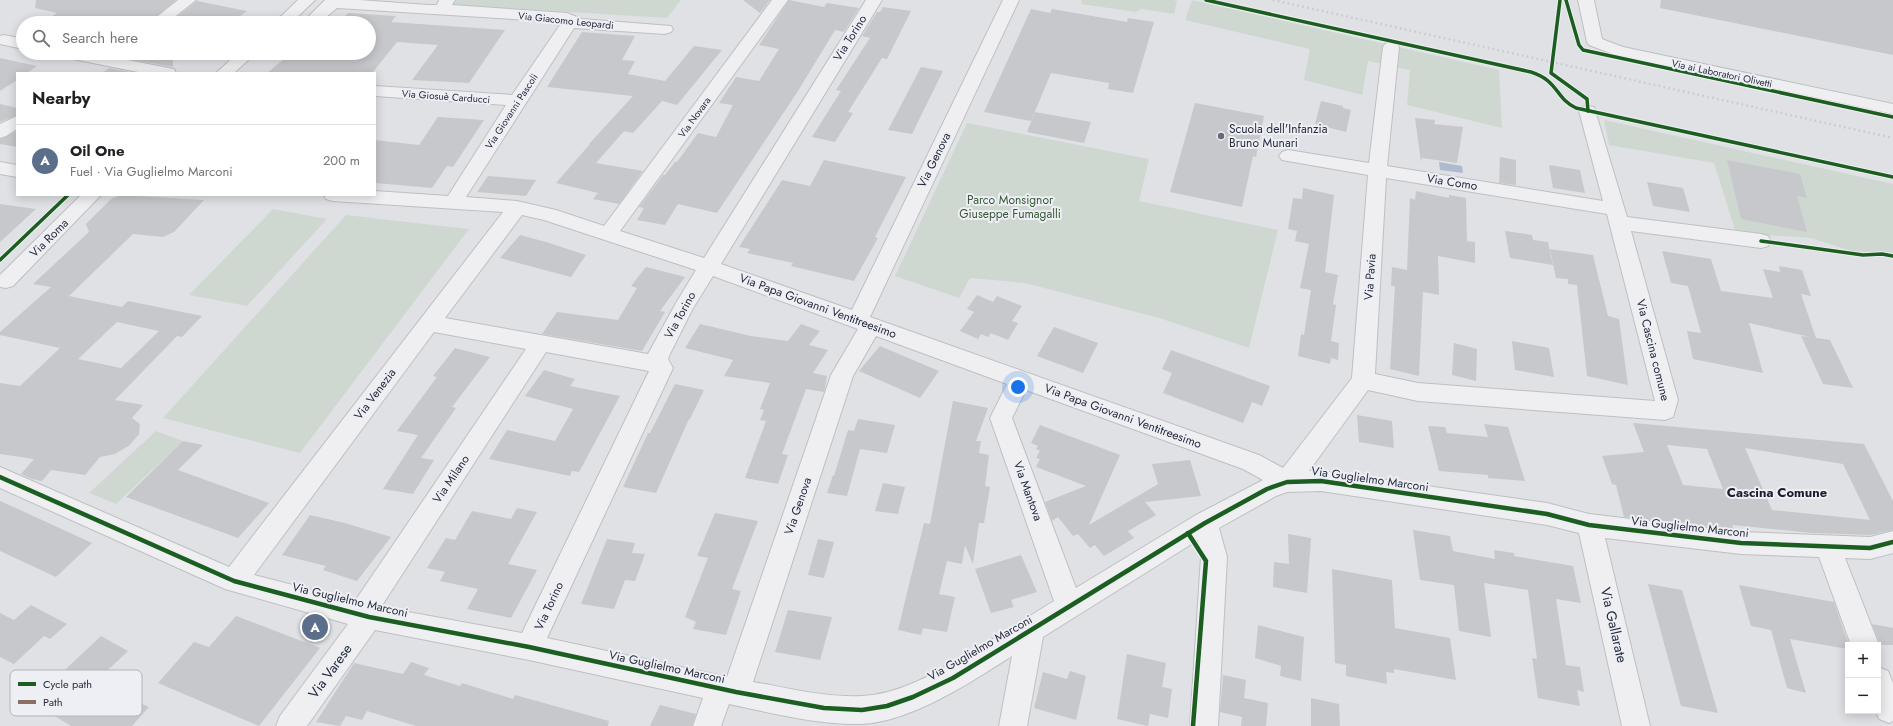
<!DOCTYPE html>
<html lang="en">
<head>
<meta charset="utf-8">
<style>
	:root { --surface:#fff; --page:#f2f2f2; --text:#202124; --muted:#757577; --line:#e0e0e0; --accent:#0f766e }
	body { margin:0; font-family:Jost,sans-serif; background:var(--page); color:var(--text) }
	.controls { position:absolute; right:12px; bottom:12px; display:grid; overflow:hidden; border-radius:0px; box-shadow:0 2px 10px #0003 }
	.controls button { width:36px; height:36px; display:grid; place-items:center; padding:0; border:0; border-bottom:1px solid var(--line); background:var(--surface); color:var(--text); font:20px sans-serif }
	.you { position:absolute; left:1018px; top:387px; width:14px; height:14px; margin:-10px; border:3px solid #fff; border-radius:50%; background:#1a73e8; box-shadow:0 0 0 6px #1a73e833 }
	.badge { display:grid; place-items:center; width:26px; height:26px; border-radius:50%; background:var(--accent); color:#fff; font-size:13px; font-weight:700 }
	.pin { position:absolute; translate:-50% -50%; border:2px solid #fff; box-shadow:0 1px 4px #0006 }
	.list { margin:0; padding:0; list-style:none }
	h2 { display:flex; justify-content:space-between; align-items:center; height:52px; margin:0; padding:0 16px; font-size:17px }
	h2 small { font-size:13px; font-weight:400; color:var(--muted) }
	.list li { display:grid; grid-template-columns:26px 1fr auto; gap:12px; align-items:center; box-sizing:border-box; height:72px; padding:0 16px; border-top:1px solid var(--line) }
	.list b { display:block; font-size:15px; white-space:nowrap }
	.list p { margin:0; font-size:13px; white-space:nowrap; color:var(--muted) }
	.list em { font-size:13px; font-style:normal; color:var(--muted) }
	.icon { flex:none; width:22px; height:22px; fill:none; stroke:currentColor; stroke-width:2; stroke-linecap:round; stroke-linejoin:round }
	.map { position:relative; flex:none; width:1893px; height:726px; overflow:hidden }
	.search { position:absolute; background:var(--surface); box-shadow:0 2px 10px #0003; left:16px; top:16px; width:360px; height:44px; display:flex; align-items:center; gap:10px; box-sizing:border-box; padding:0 14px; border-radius:22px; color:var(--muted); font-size:15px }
	.panel { position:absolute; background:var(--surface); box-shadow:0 2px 10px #0003; left:16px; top:72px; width:360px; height:124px; border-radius:0px }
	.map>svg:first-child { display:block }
	.green { fill:#cfd8d0 }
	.water { fill:#aebacf }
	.building { fill:#c6c8cb; fill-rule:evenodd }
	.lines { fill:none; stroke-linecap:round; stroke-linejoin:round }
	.minor-casing { stroke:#bebfc3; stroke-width:2 }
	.minor { fill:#efeff1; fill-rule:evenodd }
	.rail { stroke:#c8c9cd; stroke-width:2.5; stroke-dasharray:1.5 3.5; stroke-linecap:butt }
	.cycleway-far1-casing { stroke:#edeff4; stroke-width:5.5 }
	.cycleway-casing { stroke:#edeff4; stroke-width:7 }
	.cycleway-far1 { stroke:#1b5e20; stroke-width:3.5 }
	.cycleway { stroke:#1b5e20; stroke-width:4.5 }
	.poi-dot { fill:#686b78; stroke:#edeff4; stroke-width:1.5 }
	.labels { text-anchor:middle; stroke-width:4; stroke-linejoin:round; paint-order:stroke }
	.far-street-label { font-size:10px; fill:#272c3d; stroke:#edeff4 }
	.street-label { font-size:12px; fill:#272c3d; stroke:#edeff4 }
	.poi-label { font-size:12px; fill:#272c3d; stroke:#edeff4; text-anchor:start }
	.park-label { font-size:12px; fill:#375835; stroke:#edeff4 }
	.neighbourhood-label { font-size:13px; font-weight:bold; fill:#1a1e2d; stroke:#edeff4 }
	.near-street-label { font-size:14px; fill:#272c3d; stroke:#edeff4 }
	.key { fill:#edeff4; stroke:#b2b4bd; stroke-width:1 }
	.key-label { font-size:11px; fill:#272c3d }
</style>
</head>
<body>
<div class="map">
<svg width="1893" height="726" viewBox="0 0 1893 726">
	<rect width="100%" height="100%" fill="#e0e1e5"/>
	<g class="green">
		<polygon points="456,0 681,0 667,18 453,5"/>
		<polygon points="1082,0 1174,0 1177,1 1174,14 1141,9 1136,12 1081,4"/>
		<polygon points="1192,0 1499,70 1502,128 1407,105 1410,70 1368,61 1362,95 1304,80 1310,49 1185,20"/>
		<polygon points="1604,120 1893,184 1893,256 1882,254 1863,255 1811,238 1736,233 1714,163 1609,145"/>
		<polygon points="967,123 1149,159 1139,201 1278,230 1249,348 1159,318 1025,283 970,278 959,298 895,276"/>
		<polygon points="273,209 327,219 247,306 189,295"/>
		<polygon points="346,215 469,229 300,453 163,418"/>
		<polygon points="156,431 183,441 116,504 89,493"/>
	</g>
	<polygon class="water" points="1439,162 1462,166 1463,173 1440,170"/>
	<g class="building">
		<polygon points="36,0 176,0 148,23 41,23 57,13 35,8"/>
		<polygon points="743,0 770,0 760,13"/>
		<polygon points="789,0 824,7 827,3 859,8 844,32 835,30 798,91 717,213 678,204 665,225 637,220 644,208 639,207 663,175 665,175 675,162 677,162 698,133 716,137 733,105 719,103 736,77 759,81 779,49 759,45"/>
		<polygon points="1661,0 1893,0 1893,55 1660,8"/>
		<polygon points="197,1 247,11 230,23 192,16 192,23 169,23"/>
		<polygon points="883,7 911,11 887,59 882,58 848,112 853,113 835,142 812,137 841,91 836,90 870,38 862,36 877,12 880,12"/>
		<polygon points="1031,9 1050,13 1052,9 1127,22 1128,18 1154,22 1133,93 1108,89 1109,83 1051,73 1031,121 984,112"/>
		<polygon points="348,13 396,16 391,22 505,30 469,83 412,80 438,45 397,42 372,73 267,73 291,53 369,53 369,23 339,23"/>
		<polygon points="582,32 635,36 622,60 635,61 628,74 665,81 694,46 722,50 677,105 662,101 633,133 624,131 596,163 643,171 619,204 593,199 598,193 556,183 590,144 589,144 633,96 547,87"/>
		<polygon points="130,53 188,53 178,60 173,59 173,67 124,58"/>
		<polygon points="0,58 37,66 27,73 17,73 17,80 0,91"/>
		<polygon points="921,67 943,71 912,134 888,130"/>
		<polygon points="109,68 135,73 102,73"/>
		<polygon points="1321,101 1343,106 1343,108 1351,110 1346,132 1315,124"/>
		<polygon points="1195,103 1264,116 1256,157 1253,156 1242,207 1170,192"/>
		<polygon points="0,104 17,108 17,115 0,122"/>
		<polygon points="1035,112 1091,122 1084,143 1027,132"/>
		<polygon points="438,117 484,120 453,167 447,166 432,188 375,183 375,140 419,145"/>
		<polygon points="1415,118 1435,120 1434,124 1463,127 1457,163 1422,158 1421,162"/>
		<polygon points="17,131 17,147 0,144 0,139"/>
		<polygon points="1500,157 1516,160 1516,185 1499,183"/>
		<polygon points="824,160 906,177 875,237 878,238 854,281 791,266 793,263 747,253 750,249 739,247 782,180 810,186"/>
		<polygon points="1727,160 1800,174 1807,198 1797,196 1807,232 1741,219"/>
		<polygon points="1549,165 1580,170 1585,193 1553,188"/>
		<polygon points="488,176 536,180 526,196 477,192"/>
		<polygon points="1647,182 1683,188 1690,212 1653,206"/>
		<polygon points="1303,188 1334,195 1325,272 1338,275 1333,304 1336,305 1331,341 1339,343 1338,360 1331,358 1330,364 1298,356 1301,334 1304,335 1311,290 1300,288 1309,244 1295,241 1297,231 1288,229 1293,198 1302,199"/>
		<polygon points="1416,191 1449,198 1449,195 1466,198 1467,241 1475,242 1475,263 1438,256 1439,295 1423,292 1419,376 1390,369 1395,286 1391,286 1392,267 1407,270 1410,198 1415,200"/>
		<path d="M121 195 204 200 174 232 163 237 133 234 69 296 122 307 128 301 202 316 182 337 177 336 115 400 143 405 132 418 140 424 139 434 130 445 115 454 100 457 85 475 51 470 42 481 32 479 21 474 34 459 0 454V383L20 386 60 348 0 335V332L51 287 33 284 89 232 86 224 111 199ZM117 322 159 331 121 368 78 359Z"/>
		<polygon points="0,204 36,209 0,242"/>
		<polygon points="1505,231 1532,235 1533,240 1548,242 1553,265 1510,258"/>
		<polygon points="520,235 546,242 586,255 571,277 500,258"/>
		<polygon points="1550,249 1593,255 1608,316 1619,319 1628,385 1587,376 1577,285 1568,284 1568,279 1556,278"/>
		<polygon points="1662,251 1711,259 1721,291 1773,298 1763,269 1780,272 1779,266 1802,270 1811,296 1801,294 1816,338 1830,340 1853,388 1823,384 1801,336 1810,337 1749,323 1763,373 1693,359 1687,331 1701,333 1688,286 1671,283"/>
		<polygon points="646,267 685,277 660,311 665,312 642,351 542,334 557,312 618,320 637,288 631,286"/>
		<polygon points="977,295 993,302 997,296 1022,306 1012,321 1018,323 1008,340 991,333 988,337 981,334 978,339 960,331 974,312 967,309"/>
		<polygon points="700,324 751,336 788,341 801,324 820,331 809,345 828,350 813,373 827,376 825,388 824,392 806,389 782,454 788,455 778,484 745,478 766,421 760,420 764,410 760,409 770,383 724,376 733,360 685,348"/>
		<polygon points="1054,327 1098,343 1083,373 1037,356"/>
		<polygon points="1512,341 1549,348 1554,377 1515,370"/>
		<polygon points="1454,343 1477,349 1476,381 1452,375"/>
		<polygon points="880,346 939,371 920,398 859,371"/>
		<polygon points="455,348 490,357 452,407 456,408 421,458 434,460 413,494 383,489 418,435 397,431 437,377 433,376"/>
		<polygon points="1171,350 1270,386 1262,406 1252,402 1243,423 1163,393 1172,373 1162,369"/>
		<polygon points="544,370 575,379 570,386 620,396 579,472 572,471 570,476 489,459 507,430 555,441 573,409 525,396"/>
		<polygon points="675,384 704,390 690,419 689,419 656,493 623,487 648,433 650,433"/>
		<polygon points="953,401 988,408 976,441 981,441 979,453 989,455 985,486 990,487 984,523 979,523 973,564 965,545 962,564 947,561 939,594 955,597 947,632 923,628 921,635 898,630 924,523 930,524"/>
		<polygon points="1357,415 1392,421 1394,448 1359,442"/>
		<polygon points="858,419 895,425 887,453 860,449 847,496 827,493 833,475 834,476 848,430 854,431"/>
		<path d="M1633 423 1864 444 1893 501V530L1870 535 1812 533 1732 525 1734 530 1624 517 1616 485 1612 484 1602 456 1644 452ZM1667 445 1707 449 1723 489 1683 485ZM1745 448 1843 464 1870 520 1772 510Z"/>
		<polygon points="1484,424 1508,427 1525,481 1488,478 1488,475 1439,471 1428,426 1445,427 1447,433 1488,437"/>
		<polygon points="1040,425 1120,455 1089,525 1158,484 1152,464 1190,460 1201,496 1145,502 1156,515 1128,531 1134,538 1104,556 1095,545 1090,548 1078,534 1073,536 1058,517 1052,521 1045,502 1086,486 1036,467 1040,459 1036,458 1040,451 1036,449 1038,446 1031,443"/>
		<polygon points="183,441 203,445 178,470 269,503 238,538 126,497"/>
		<polygon points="883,483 905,487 898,514 875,511"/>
		<polygon points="0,501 18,509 92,543 56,577 0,551"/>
		<polygon points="517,508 537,512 508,564 537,570 511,618 467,609 478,589 440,581 445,572 427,568 446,538 455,540 472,511 511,519"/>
		<polygon points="715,513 758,521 732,589 741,591 726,635 693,629 696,622 685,617 708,558 697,556"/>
		<polygon points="310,515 345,523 391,537 357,581 323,570 326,566 282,555"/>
		<polygon points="1413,530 1450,536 1453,551 1495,559 1494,550 1514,553 1514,556 1573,566 1581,603 1556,599 1566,665 1580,667 1584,692 1577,690 1580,706 1538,698 1532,658 1537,659 1528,590 1484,583 1491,637 1459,631 1454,585 1420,580"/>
		<polygon points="1288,534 1311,538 1307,593 1273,587 1274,562 1289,564"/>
		<polygon points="607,539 635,543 632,553 645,554 635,581 625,580 614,609 581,604"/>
		<polygon points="818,539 834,542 824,578 808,575"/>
		<polygon points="1021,555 1037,592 1011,600 1014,607 991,613 975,569"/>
		<polygon points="1332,569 1392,580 1395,628 1450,638 1456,680 1394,669 1394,673 1386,672 1387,684 1346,676 1346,665 1335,663"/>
		<polygon points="1648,584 1682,590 1718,713 1681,706"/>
		<polygon points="1739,585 1834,602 1849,645 1848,649 1790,639 1806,693 1787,688 1771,630 1751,626"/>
		<polygon points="31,605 67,624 50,639 44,636 14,664 0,657 0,613 14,620"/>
		<polygon points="788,610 832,617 820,660 775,652"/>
		<polygon points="236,616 320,648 259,726 158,683 194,642 209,647"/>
		<polygon points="1872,624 1893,628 1893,645 1880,645"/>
		<polygon points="1258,625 1304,637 1301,681 1280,676 1281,666 1255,658"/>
		<polygon points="101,636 128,651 95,682 149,707 132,726 71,726 40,707 61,686 53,681"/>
		<polygon points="1127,654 1166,663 1162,687 1172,689 1168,718 1150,714 1148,726 1117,719"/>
		<polygon points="411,662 429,668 424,675 460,686 462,683 513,699 515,695 609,721 608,726 416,726 367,711 362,720 346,716 340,726 316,722 354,663 403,674"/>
		<polygon points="1070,671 1086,676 1076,720 1034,708 1043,672 1067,679"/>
		<polygon points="1223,675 1246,680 1244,698 1268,703 1266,726 1241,726 1242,717 1220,712"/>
		<polygon points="1311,698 1339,704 1340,726 1311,726"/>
		<polygon points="660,705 696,714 692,726 650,726"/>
	</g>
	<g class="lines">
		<defs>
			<g id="minor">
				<polygon points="178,0 196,0 167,23 149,23"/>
				<polygon points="298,0 315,0 291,23 274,23"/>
				<path d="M325 0H359L428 5H437L439 0H455L452 5 567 13 582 19 671 26 673 29 671 32 665 34 574 28 466 197 517 201 556 210 604 226 772 0H788L620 231 704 258 866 0H882L721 264 852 310 1003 0H1019L870 317 1259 455 1283 468 1352 378 1368 175 1282 160 1279 156 1282 152 1288 150 1369 163 1383 47 1385 44 1391 42 1397 44 1399 47 1387 166 1603 201 1579 111 1582 107 1588 106 1594 107 1627 217 1761 234 1768 236 1771 241 1768 246 1761 248 1631 231 1678 400 1673 417 1665 420 1418 401 1368 390 1309 471H1321L1547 503 1589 514 1741 532 1870 537 1893 531V553L1870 559 1845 558 1879 645H1851L1819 557 1741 554 1605 538 1650 726H1622L1579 533 1547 525 1321 491 1287 492 1276 496 1219 528 1227 557 1218 726H1190L1201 557 1198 540 1043 637 1027 726H999L1012 656C971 682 911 722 861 724 819 725 771 713 729 704L721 726H693L703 698 529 660 375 630 307 726H276L280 716 348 624 225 589 0 488V467L229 567 503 212 333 201 326 199 324 195H375V191L448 196 506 105 375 96V86L512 95 562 22 337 8 319 23H302ZM1386 178 1607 214 1655 401 1418 383 1375 374ZM522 215 544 220 696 270 676 303 648 354 445 318ZM713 276 858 329 831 375 727 677 547 638 673 368 668 359 669 356 692 310ZM434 332 526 349 355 601 254 575ZM876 336 1007 384 990 418 1054 601C1030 616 1006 631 981 646 945 667 905 694 862 696 826 698 789 688 753 682L853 376ZM546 352 649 371 522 633 381 607ZM1026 390 1243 469 1263 480 1196 515 1076 588 1012 418Z"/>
				<polygon points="1578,0 1594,0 1602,39 1623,47 1893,104 1893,114 1613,54 1589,45 1587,42"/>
				<polygon points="4,35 23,39 23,49 0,44 0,36"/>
				<polygon points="60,53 93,53 168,68 174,69 176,73 143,73 68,58 62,56"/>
				<polygon points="238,53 256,53 234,73 216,73"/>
				<polygon points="17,116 17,129 6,136 0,138 0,124"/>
				<polygon points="0,162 17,165 17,177 0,174"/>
				<polygon points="81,195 101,195 13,286 6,288 0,287 0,275"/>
				<polygon points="1878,667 1888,671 1893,683 1893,721 1889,723 1879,719 1876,711 1878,711"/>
			</g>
		</defs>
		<use href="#minor" class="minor-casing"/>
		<use href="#minor" class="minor"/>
		<polyline class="rail" points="1273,0 1893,138"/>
		<defs>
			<g id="cycleway-far1">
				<path d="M1206 0 1531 72C1559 81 1555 98 1576 108L1893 177"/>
				<polyline points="1560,0 1551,73 1587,99 1588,111"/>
				<polyline points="1566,0 1579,45 1583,50 1893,117"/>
				<polyline points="1761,241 1863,255 1882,254 1893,256"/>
				<polyline points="0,260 68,195"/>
			</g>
			<g id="cycleway">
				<polyline points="0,477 234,581 369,617 529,647 736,692 824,708 862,710 887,706 913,697 953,678 1205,523 1267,489 1287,482 1321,481 1547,514 1589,525 1741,543 1870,548 1893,542"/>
				<polyline points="1188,533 1206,561 1193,726"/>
			</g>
		</defs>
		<use href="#cycleway-far1" class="cycleway-far1-casing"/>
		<use href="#cycleway" class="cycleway-casing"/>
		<use href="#cycleway-far1" class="cycleway-far1"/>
		<use href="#cycleway" class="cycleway"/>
	</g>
	<circle class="poi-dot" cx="1221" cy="136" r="4"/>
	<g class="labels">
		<g class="far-street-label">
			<text transform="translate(566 20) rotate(6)" y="4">Via Giacomo Leopardi</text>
			<text transform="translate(1722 73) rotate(12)" y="4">Via ai Laboratori Olivetti</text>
			<text transform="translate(446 96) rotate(4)" y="4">Via Giosuè Carducci</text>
			<text transform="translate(511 111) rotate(-57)" y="4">Via Giovanni Pascoli</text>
			<text transform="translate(694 117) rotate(-54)" y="4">Via Novara</text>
		</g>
		<g class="street-label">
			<text transform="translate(850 38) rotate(-58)" y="4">Via Torino</text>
			<text transform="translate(934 160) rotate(-64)" y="4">Via Genova</text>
			<text transform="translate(1452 182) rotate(9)" y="4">Via Como</text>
			<text transform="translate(49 238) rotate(-45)" y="4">Via Roma</text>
			<text transform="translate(1370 277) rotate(-86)" y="4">Via Pavia</text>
			<text transform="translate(818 306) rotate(20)" y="4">Via Papa Giovanni Ventitreesimo</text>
			<text transform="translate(680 315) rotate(-61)" y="4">Via Torino</text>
			<text transform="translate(1653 350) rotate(76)" y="4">Via Cascina comune</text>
			<text transform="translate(375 394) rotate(-53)" y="4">Via Venezia</text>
			<text transform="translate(1123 416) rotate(20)" y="4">Via Papa Giovanni Ventitreesimo</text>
			<text transform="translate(451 479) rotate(-56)" y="4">Via Milano</text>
			<text transform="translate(1370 479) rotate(8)" y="4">Via Guglielmo Marconi</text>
			<text transform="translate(1028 491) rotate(70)" y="4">Via Mantova</text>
			<text transform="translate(798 506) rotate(-71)" y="4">Via Genova</text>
			<text transform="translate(1690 527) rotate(6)" y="4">Via Guglielmo Marconi</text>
			<text transform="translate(350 600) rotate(13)" y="4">Via Guglielmo Marconi</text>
			<text transform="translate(549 606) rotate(-65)" y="4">Via Torino</text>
			<text transform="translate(980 648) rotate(-30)" y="4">Via Guglielmo Marconi</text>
			<text transform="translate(667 667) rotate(12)" y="4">Via Guglielmo Marconi</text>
		</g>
		<g class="poi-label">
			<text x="1229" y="133">Scuola dell'Infanzia<tspan x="1229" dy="14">Bruno Munari</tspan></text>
		</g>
		<g class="park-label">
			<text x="1010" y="204">Parco Monsignor<tspan x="1010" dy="14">Giuseppe Fumagalli</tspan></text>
		</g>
		<g class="neighbourhood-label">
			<text x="1777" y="497">Cascina Comune</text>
		</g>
		<g class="near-street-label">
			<text transform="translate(1614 625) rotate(77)" y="5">Via Gallarate</text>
			<text transform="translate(330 671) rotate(-54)" y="5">Via Varese</text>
		</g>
	</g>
	<rect x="10" y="670" width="132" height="46" rx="6" class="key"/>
	<rect x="18" y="682" width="18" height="4" fill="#1b5e20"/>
	<rect x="18" y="700" width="18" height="4" fill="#8d6e63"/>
	<g class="key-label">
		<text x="43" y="688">Cycle path</text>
		<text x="43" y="706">Path</text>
	</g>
</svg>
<div class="controls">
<button>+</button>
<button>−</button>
</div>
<div class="you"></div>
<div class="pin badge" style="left:315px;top:627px;background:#5c6f8a">A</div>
<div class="search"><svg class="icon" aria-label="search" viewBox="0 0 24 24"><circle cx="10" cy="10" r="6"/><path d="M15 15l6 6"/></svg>Search here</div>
<section class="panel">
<h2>Nearby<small></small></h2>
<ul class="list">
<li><span class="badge" style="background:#5c6f8a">A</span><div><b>Oil One</b><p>Fuel · Via Guglielmo Marconi</p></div><em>200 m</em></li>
</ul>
</section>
</div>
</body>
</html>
